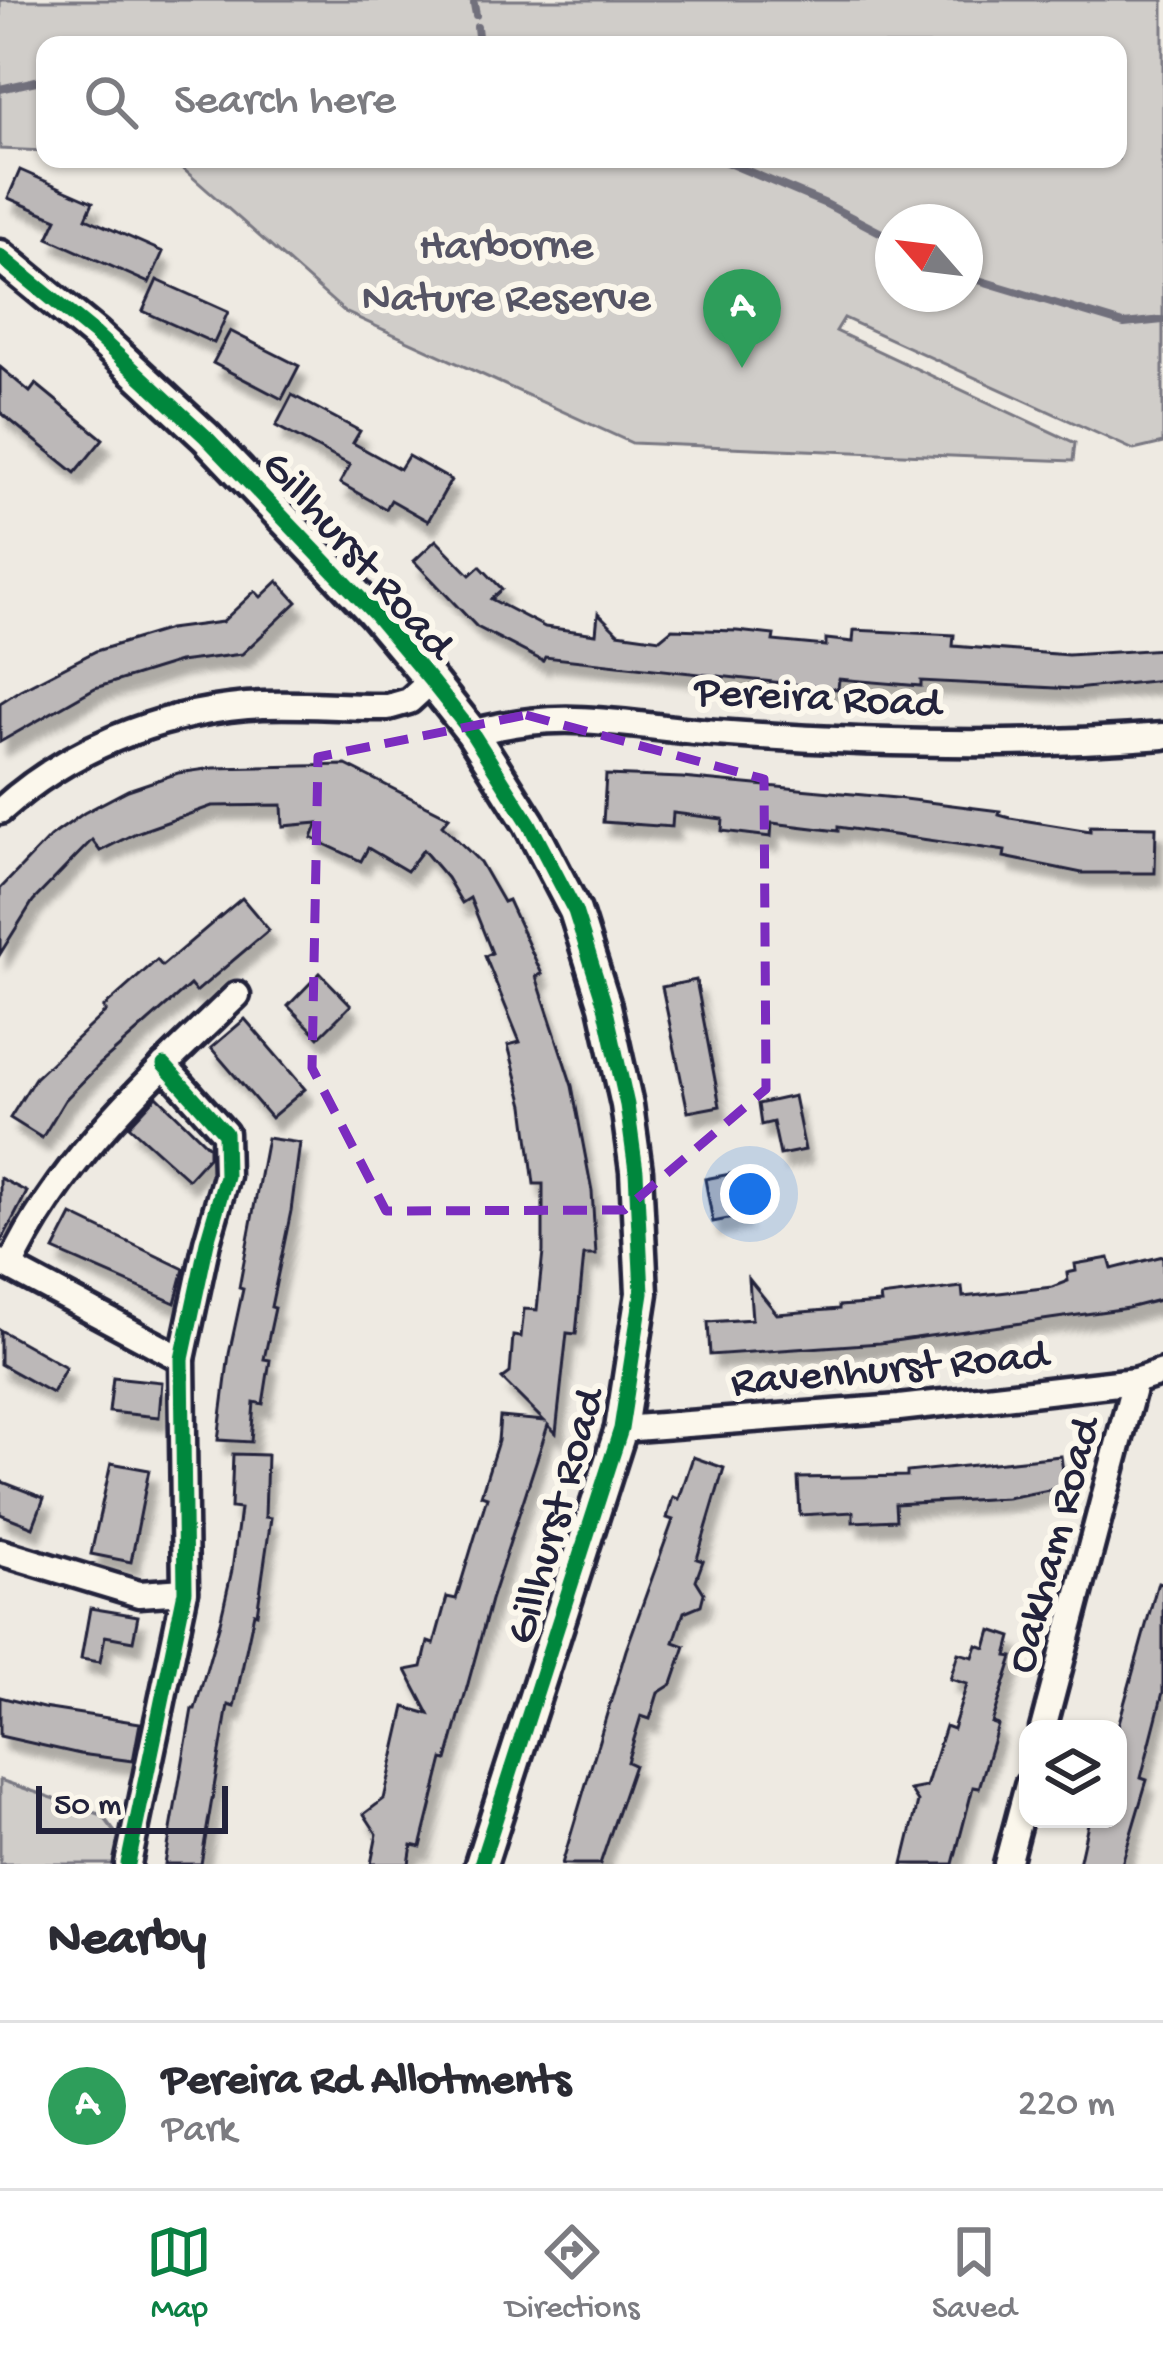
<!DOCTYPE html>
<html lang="en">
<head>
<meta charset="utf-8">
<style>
	:root { --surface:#fff; --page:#f2f2f3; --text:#2b2b33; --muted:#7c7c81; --line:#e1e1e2; --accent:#0b8043 }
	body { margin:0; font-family:"Gochi Hand",sans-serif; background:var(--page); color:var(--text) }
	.controls { position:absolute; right:36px; bottom:36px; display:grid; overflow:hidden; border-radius:24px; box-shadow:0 3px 9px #0004 }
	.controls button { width:108px; height:108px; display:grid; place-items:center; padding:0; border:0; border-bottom:3px solid var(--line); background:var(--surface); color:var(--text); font:60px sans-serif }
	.compass { position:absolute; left:875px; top:204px; width:108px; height:108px; border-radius:50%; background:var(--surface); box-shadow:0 3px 9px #0004; rotate:298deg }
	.scale { position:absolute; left:36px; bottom:30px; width:192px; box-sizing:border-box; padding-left:12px; border:6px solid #22223b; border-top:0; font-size:33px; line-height:42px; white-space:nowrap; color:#22223b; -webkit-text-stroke:9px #fbf7ec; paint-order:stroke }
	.you { position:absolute; left:750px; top:1194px; width:42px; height:42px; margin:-30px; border:9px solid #fff; border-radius:50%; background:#1a73e8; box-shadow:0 0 0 18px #1a73e833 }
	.badge { display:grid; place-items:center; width:78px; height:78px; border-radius:50%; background:var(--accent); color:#fff; font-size:39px; font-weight:700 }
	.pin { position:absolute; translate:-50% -99px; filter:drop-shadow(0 3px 6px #0008) }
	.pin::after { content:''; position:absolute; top:63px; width:42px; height:36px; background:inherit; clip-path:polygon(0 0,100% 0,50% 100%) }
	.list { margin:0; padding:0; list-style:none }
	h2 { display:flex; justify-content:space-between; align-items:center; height:156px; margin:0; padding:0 48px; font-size:51px }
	h2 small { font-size:39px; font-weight:400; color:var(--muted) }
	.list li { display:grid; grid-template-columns:78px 1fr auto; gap:36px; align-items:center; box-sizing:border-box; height:168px; padding:0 48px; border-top:3px solid var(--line) }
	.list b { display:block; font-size:45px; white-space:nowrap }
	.list p { margin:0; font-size:39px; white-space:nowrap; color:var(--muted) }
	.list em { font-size:39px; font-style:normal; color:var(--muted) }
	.icon { flex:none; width:66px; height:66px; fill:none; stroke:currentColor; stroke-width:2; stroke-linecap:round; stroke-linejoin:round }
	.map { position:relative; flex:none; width:1163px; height:1864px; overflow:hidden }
	.search { position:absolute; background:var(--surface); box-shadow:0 3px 9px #0004; left:36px; right:36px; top:36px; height:132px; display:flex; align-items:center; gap:30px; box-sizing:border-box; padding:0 42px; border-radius:24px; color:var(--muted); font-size:45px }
	.sheet { height:324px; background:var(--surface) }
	nav { display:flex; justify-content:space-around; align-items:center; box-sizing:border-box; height:168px; border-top:3px solid var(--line); background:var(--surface); font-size:33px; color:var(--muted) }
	nav a { display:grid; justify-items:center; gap:6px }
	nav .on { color:var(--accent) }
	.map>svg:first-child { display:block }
	.green { fill:#d0cdc9; stroke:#797882; stroke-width:3; fill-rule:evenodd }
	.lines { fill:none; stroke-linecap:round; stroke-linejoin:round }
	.stream { stroke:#716f7c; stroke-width:8 }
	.building { fill:#bcb8b8; stroke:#22223b; stroke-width:3; filter:url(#shadow) }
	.minor-casing { stroke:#22223b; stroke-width:33 }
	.tertiary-casing { stroke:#22223b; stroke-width:39 }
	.minor { stroke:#fbf7ec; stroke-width:24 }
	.tertiary { stroke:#fbf7ec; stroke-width:30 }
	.cycleway-casing { stroke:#fbf7ec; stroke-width:22 }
	.cycleway { stroke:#00873e; stroke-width:15 }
	.marked { fill:none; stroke:#7b2cbf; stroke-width:9; stroke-dasharray:24 15; stroke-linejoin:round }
	.labels { text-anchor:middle; stroke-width:12; stroke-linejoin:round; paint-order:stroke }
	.park-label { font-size:45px; fill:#565566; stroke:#fbf7ec }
	.street-label { font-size:45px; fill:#22223b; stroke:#fbf7ec }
</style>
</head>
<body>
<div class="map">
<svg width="1163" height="1864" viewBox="0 0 1163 1864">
	<defs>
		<filter id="shadow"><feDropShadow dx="7" dy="13" stdDeviation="3" flood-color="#0004"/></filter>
	</defs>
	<rect width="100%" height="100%" fill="#eeeae2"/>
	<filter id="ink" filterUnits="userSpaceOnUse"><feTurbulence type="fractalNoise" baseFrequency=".00833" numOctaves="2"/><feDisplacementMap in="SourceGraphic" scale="24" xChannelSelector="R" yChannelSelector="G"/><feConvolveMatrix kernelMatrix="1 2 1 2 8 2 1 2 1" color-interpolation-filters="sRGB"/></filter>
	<g filter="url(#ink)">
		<g class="green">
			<path d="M0 0H1163V443L1134 450 844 318 836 331 1075 443 1073 461 632 443 345 312 172 159H1118V45H45V151L0 149ZM893 222H965V294H893Z"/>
			<polygon points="0,1780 102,1815 121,1840 118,1864 0,1864"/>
		</g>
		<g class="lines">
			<g class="stream">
				<polyline points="474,4 476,15"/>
				<polyline points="477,27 479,45"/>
				<polyline points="0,89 45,79"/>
				<polyline points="719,159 826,204 893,239"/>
				<polyline points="965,276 1124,324 1163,320"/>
			</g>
		</g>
		<g class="building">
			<polygon points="20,170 93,202 86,218 163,252 149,283 48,238 57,219 8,198"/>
			<polygon points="157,280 228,312 214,343 143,311"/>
			<polygon points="230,331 299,366 282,399 213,363"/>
			<polygon points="0,367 30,392 36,384 103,439 75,473 0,412"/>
			<polygon points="292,395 360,431 353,443 400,469 408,456 451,480 428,521 391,500 386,509 340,483 350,465 276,426"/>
			<polygon points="436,540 470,575 480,566 502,589 491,599 545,627 596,634 598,613 618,633 660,639 672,629 737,631 774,635 773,641 826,646 826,639 853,642 854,630 954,635 953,646 1068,655 1163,649 1163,680 1075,689 921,681 921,686 839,679 838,689 545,657 543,661 477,627 414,561"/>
			<polygon points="278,581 297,602 242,654 179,662 95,688 0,742 0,703 20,690 96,651 169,629 222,622 255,591 261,597"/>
			<polygon points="346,765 449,817 442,825 480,862 503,902 508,900 542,974 536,976 572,1086 592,1191 596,1255 584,1255 576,1334 567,1333 556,1433 548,1425 491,1600 447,1760 443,1759 421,1847 412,1845 409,1864 371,1864 377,1834 364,1814 384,1799 405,1707 429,1714 406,1670 422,1667 428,1642 434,1644 447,1597 456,1599 487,1497 481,1495 498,1441 500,1417 544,1421 502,1379 510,1373 513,1336 521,1337 524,1309 537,1310 543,1252 543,1184 534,1184 524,1105 508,1045 520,1042 485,956 492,953 470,898 462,903 447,878 423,850 407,871 368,848 361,861 312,838 318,823 283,826 282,805 212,806 136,833 100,851 92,840 33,901 0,954 0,889 50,837 84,813 128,790 178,773 213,768"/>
			<polygon points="606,775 682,778 896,798 1000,811 999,815 1010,818 1090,831 1090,826 1156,827 1155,873 1082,873 1004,857 1005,851 838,827 838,831 772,823 771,837 722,831 723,819 673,813 672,827 603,822"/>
			<polygon points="242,898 269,930 196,992 190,985 100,1064 65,1100 42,1138 10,1118 35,1078 106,1011 103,1008 157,960 162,966"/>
			<polygon points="320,973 351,1005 319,1037 288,1006"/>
			<polygon points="696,980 720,1106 688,1112 662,987"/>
			<polygon points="245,1019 305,1089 271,1118 211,1048"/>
			<polygon points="157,1096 209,1147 209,1156 188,1179 129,1126"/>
			<polygon points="794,1096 805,1150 780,1155 773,1122 761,1125 758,1104"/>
			<polygon points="267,1138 300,1143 291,1211 271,1307 275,1308 264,1359 270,1360 263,1404 254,1402 251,1442 218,1440 229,1354 243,1289 239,1288"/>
			<polygon points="735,1173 743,1216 713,1222 705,1179"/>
			<polygon points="0,1178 27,1192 0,1244"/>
			<polygon points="72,1215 184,1269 175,1303 54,1250"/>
			<polygon points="1163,1256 1163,1299 1128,1308 880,1343 710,1355 708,1322 752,1319 749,1279 777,1314 839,1309 839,1306 881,1303 880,1297 962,1287 963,1297 1052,1287 1068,1281 1067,1273 1076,1271 1075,1264 1109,1258 1112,1269"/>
			<polygon points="0,1330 66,1367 52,1393 0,1364"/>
			<polygon points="113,1377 162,1382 159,1417 109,1412"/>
			<polygon points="233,1454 267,1455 265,1517 271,1518 257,1614 254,1613 234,1707 228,1705 201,1864 165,1864 192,1709 195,1709 220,1622 232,1570 240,1509 231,1508"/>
			<polygon points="1061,1456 1065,1487 1007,1498 895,1504 896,1520 853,1522 853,1512 800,1515 798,1478 907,1476 907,1472"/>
			<polygon points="693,1457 724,1468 697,1559 703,1561 696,1580 704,1593 701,1605 684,1612 674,1642 685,1646 672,1684 658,1693 650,1719 641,1716 627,1762 634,1765 600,1864 562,1864 626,1650 673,1520 667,1518 673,1497 679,1499"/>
			<polygon points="111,1463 149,1470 131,1562 91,1554"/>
			<polygon points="0,1481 44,1498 33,1527 0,1514"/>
			<polygon points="1158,1582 1163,1583 1163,1692 1141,1778 1147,1780 1122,1864 1079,1864 1089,1819 1118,1819 1118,1726"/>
			<polygon points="90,1608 138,1616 133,1641 105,1636 100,1662 81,1659"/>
			<polygon points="991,1630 1012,1637 1007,1656 1013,1657 992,1723 998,1725 979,1788 973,1787 953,1864 903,1864 918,1802 910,1790 926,1787 945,1726 953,1729 967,1684 950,1679 958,1653 973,1657 977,1645 986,1648"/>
			<polygon points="0,1697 43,1708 140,1723 133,1761 80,1754 0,1736"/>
		</g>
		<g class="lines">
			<defs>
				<g id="minor">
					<path d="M472 733C567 707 622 726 716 733 864 744 1015 748 1163 736"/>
					<path d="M0 811C67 750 156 714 247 706 293 702 341 708 388 707L409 701 431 681"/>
					<polyline points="0,1262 182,1359"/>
					<path d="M10 1267C61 1158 152 1077 237 995"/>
					<polyline points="621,1429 899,1408 1135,1381 1163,1372"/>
					<polyline points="0,1552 139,1594 185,1591"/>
					<polyline points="1043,1729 1135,1381"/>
					<polyline points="128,1864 185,1591 182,1359 207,1242 226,1176 225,1133 164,1065"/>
					<polyline points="1007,1864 1028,1785"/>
				</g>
				<polyline id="tertiary" points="0,256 95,334 206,437 373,612 431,681 472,733 529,823 575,911 605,1006 627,1105 636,1171 642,1293 621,1429 481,1864"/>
			</defs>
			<use href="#minor" class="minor-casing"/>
			<use href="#tertiary" class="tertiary-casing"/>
			<use href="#minor" class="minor"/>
			<use href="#tertiary" class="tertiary"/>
			<defs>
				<g id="cycleway">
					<polyline points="0,256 95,334 206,437 373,612 431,681 472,733 529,823 575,911 605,1006 627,1105 636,1171 642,1293 621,1429 481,1864"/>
					<polyline points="128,1864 185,1591 182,1359 207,1242 226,1176 225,1133 164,1065"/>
				</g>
			</defs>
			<use href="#cycleway" class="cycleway-casing"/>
			<use href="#cycleway" class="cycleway"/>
		</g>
	</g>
	<path class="marked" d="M526 715 764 779 766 1089 624 1210 386 1211 312 1068 318 757Z"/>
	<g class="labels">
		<g class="park-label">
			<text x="506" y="257">Harborne<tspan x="506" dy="52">Nature Reserve</tspan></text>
		</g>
		<g class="street-label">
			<text transform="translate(361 552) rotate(48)" y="16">Gillhurst Road</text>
			<text transform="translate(818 693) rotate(3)" y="16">Pereira Road</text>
			<text transform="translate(889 1364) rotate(-5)" y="16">Ravenhurst Road</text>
			<text transform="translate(551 1515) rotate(-74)" y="16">Gillhurst Road</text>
			<text transform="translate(1049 1544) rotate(-75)" y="16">Oakham Road</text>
		</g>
	</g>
</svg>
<div class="controls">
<button><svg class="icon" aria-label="layers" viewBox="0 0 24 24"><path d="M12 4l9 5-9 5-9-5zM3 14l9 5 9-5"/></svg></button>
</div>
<svg class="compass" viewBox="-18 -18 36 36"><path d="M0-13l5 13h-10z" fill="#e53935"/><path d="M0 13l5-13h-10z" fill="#7c7c81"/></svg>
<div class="scale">50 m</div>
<div class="you"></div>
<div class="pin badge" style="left:742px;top:368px;background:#2e9e5b">A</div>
<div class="search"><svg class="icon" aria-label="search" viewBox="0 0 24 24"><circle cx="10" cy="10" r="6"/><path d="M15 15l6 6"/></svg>Search here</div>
</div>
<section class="sheet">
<h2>Nearby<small></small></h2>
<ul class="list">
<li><span class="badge" style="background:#2e9e5b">A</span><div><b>Pereira Rd Allotments</b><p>Park</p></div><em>220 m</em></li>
</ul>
</section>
<nav>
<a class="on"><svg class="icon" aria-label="map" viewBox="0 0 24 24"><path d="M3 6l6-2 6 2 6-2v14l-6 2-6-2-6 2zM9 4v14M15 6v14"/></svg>Map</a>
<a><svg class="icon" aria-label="directions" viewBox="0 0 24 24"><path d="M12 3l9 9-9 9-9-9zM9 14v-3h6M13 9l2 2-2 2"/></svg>Directions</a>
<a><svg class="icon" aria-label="saved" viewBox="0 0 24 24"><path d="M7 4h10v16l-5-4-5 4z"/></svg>Saved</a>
</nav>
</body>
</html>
